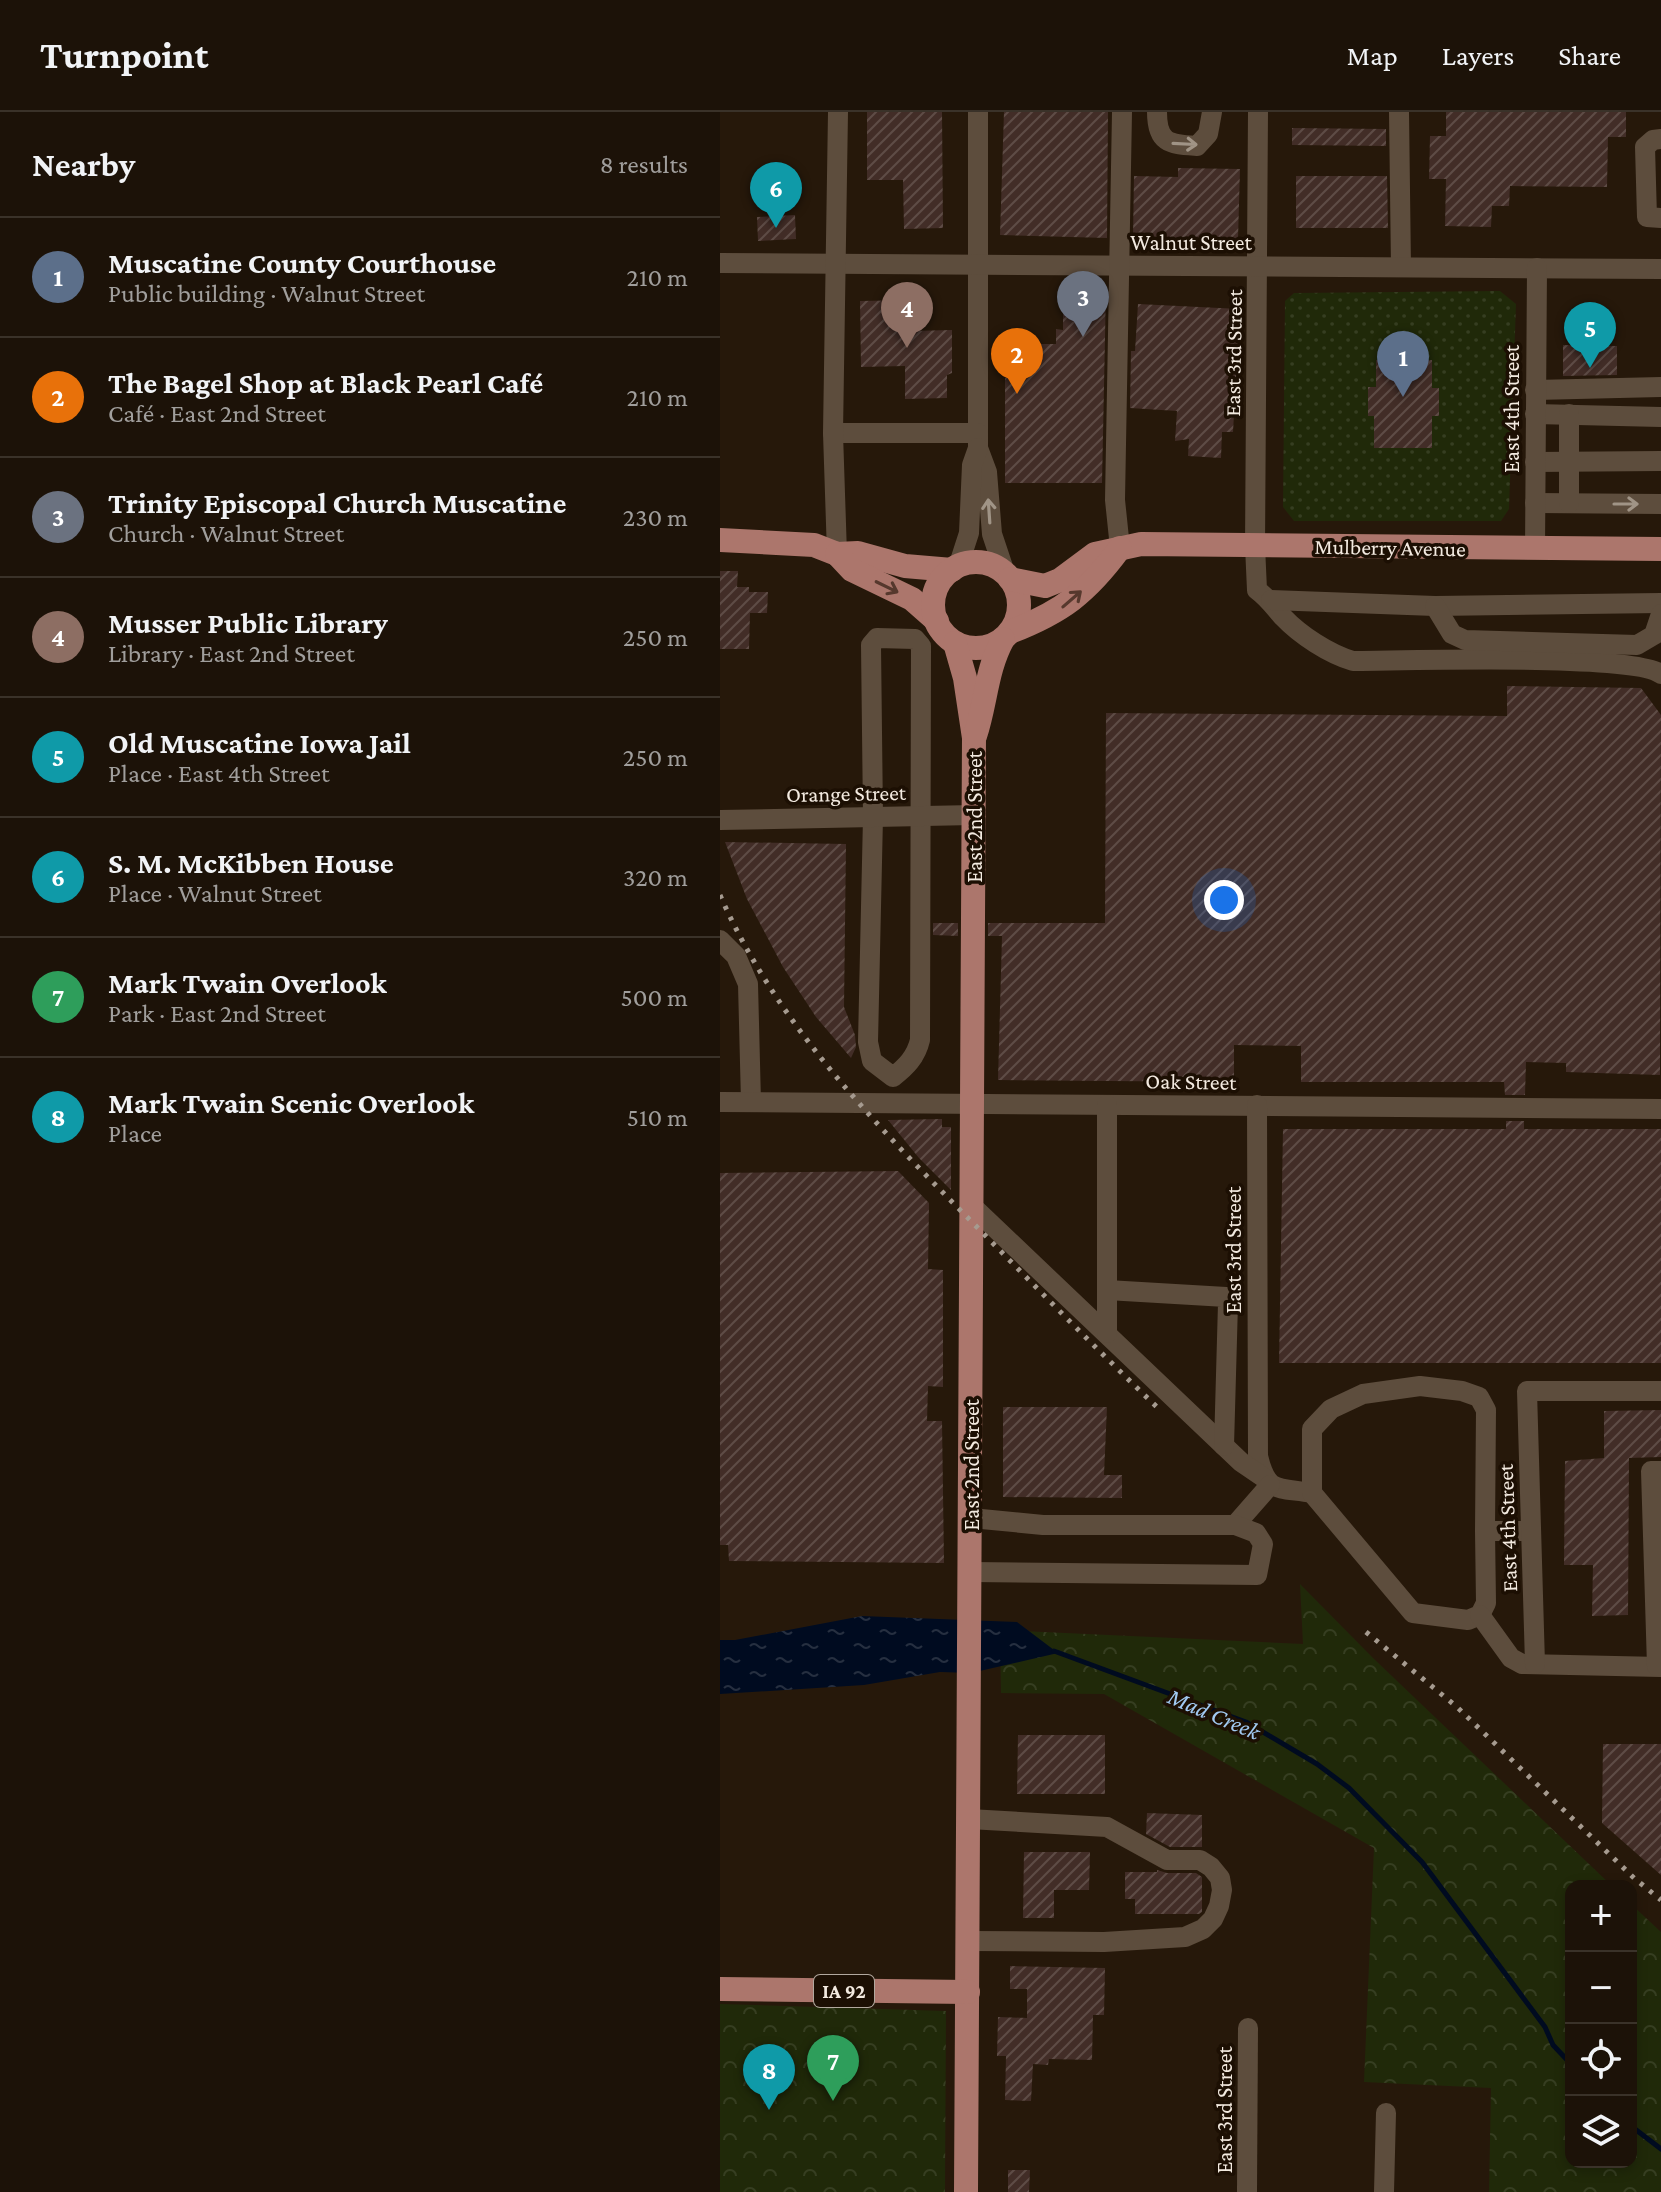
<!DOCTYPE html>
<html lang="en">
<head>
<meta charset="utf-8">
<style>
	:root { --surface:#1c1208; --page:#251b12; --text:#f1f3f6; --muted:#a09e9c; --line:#3a3229; --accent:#1a73e8 }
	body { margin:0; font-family:"Crimson Pro",serif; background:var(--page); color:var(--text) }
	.controls { position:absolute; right:24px; bottom:24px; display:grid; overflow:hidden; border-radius:16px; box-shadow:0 4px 12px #0003 }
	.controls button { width:72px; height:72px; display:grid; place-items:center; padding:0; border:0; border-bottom:2px solid var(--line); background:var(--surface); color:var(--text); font:40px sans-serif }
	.you { position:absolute; left:504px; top:788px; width:28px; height:28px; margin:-20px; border:6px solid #fff; border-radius:50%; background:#1a73e8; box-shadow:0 0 0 12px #1a73e833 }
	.badge { display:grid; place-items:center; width:52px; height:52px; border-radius:50%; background:var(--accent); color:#fff; font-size:26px; font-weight:700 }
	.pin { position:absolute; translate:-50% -66px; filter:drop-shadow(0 2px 4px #0008) }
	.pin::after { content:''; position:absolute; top:42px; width:28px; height:24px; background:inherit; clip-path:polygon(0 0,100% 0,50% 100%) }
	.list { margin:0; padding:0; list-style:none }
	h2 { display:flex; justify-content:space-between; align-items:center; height:104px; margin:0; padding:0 32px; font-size:34px }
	h2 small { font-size:26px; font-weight:400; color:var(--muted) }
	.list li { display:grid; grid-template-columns:52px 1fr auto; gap:24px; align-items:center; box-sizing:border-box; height:120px; padding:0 32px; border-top:2px solid var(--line) }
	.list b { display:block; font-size:30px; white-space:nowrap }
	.list p { margin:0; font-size:26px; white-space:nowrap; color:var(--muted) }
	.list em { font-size:26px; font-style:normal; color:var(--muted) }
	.icon { flex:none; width:44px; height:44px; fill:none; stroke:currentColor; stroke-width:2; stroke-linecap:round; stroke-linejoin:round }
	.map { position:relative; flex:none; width:941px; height:2080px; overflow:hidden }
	header { display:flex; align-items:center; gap:48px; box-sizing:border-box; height:112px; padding:0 40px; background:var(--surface); border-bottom:2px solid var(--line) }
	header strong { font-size:38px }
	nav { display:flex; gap:44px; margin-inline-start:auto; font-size:28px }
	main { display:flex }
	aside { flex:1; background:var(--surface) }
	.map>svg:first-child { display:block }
	.grass { fill:url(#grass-dots) }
	.park { fill:url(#park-crowns) }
	.water { fill:url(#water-ripples) }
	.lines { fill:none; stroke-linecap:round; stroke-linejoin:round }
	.stream { stroke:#000b20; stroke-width:5 }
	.building { fill:url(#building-hatch) }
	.minor { stroke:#5d4d3d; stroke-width:20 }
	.major { stroke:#ac766c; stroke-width:24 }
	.rail { stroke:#a69b90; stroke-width:5; stroke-dasharray:4 8; stroke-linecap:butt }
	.oneway { stroke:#a09486 }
	.oneway2 { stroke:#56382d }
	.labels { text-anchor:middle; stroke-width:7; stroke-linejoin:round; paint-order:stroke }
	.shield { fill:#1c0f03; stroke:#b2a89e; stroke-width:2 }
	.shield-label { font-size:20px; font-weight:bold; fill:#f3eae0 }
	.street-label { font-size:22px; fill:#f3eae0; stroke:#1c0f03 }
	.water-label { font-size:24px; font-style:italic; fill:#a1c9f1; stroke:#1c0f03 }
</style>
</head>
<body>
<header>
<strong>Turnpoint</strong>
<nav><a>Map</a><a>Layers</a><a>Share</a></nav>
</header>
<main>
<aside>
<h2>Nearby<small>8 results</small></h2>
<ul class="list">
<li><span class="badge" style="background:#5c6f8a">1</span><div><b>Muscatine County Courthouse</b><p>Public building · Walnut Street</p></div><em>210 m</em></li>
<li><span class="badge" style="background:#e8710a">2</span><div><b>The Bagel Shop at Black Pearl Café</b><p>Café · East 2nd Street</p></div><em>210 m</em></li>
<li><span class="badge" style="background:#6b7280">3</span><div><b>Trinity Episcopal Church Muscatine</b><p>Church · Walnut Street</p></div><em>230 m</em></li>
<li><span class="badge" style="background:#8d6e63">4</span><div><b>Musser Public Library</b><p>Library · East 2nd Street</p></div><em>250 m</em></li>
<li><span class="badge" style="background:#0f9aa8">5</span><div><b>Old Muscatine Iowa Jail</b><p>Place · East 4th Street</p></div><em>250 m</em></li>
<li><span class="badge" style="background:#0f9aa8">6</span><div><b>S. M. McKibben House</b><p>Place · Walnut Street</p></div><em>320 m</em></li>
<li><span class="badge" style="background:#2e9e5b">7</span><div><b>Mark Twain Overlook</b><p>Park · East 2nd Street</p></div><em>500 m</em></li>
<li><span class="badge" style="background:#0f9aa8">8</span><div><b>Mark Twain Scenic Overlook</b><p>Place</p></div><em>510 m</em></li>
</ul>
</aside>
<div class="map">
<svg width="941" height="2080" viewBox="0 0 941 2080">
	<defs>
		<pattern id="grass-dots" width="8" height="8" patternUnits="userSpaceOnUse" patternTransform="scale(2)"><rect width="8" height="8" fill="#202909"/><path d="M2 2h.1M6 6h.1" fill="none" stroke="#363e21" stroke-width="1.8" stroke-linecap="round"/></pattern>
		<pattern id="park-crowns" width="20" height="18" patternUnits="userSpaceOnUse" patternTransform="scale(2)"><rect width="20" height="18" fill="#202909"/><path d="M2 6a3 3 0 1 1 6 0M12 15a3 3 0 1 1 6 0" fill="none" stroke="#363e21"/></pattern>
		<pattern id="water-ripples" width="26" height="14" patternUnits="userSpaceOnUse" patternTransform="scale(2)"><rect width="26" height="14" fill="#000b20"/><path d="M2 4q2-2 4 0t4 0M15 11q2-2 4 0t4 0" fill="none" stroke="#262f40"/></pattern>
		<pattern id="building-hatch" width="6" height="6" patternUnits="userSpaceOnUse" patternTransform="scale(2)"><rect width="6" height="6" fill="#422d27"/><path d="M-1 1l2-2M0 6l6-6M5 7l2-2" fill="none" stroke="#5e4c46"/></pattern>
	</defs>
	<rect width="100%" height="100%" fill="#26180a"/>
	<polygon class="grass" points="780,179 796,192 789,397 781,409 574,409 563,395 565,189 574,181"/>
	<g class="park">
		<polygon points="580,1472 653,1546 892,1774 851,1774 851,2050 911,2050 911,1792 941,1820 941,2080 769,2080 771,1976 644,1970 654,1736 384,1582 281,1581 280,1518 583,1532"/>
		<polygon points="0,1892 226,1899 225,2080 0,2080"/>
	</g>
	<polygon class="water" points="142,1504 297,1510 338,1541 251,1561 220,1560 144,1573 0,1582 0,1528 15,1528"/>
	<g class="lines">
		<g class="stream">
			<polyline points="334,1539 526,1610 597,1652 629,1676 702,1750 825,1915 833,1933 851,1952"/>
			<polyline points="911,2014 941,2037"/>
		</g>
	</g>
	<g class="building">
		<polygon points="147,0 222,0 223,116 184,117 183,68 147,68"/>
		<polygon points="284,0 388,0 387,126 280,123"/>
		<polygon points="726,0 906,0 906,25 888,25 887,75 790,74 789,94 772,94 771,115 725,114 726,67 709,67 710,24 726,24"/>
		<polygon points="572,16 666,17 666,34 572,33"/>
		<polygon points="458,56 520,57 518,127 413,125 414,64 458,65"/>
		<polygon points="576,64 667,64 668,116 576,116"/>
		<polygon points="75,103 76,127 38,129 37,105"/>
		<polygon points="362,176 386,177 382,371 285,371 285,266 294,266 295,232 336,232 336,217 343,218 343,199 354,199 354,188 362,188"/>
		<polygon points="190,188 190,219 232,218 232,261 227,263 227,286 185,287 185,254 141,255 140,189"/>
		<polygon points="418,192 520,197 513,320 502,320 501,346 468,344 469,327 455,329 457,299 410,296 411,239 415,239"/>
		<polygon points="843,233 897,234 897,263 843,264"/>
		<polygon points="656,248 712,248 712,276 719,276 719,304 712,304 712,336 654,336 654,304 648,304 648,275 656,275"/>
		<polygon points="0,459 18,459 17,475 29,475 29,480 48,480 47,501 30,501 29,537 0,537"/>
		<polygon points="787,574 921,576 941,603 940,963 846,960 846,951 806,950 805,983 785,983 784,970 581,970 581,934 514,933 514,970 278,968 282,824 268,824 268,811 385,811 386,601 787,604"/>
		<polygon points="5,730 126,732 124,895 135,923 136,935 131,946 96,905 63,855 27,787"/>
		<polygon points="213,811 238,811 238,824 213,823"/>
		<polygon points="222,1007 222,1015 231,1015 231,1078 199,1046 168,1008"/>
		<polygon points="786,1009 804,1009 804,1017 941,1017 941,1251 559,1251 563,1017 786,1017"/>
		<polygon points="178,1059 209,1091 208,1157 223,1158 223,1275 208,1274 207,1309 222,1309 224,1451 9,1449 8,1433 0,1433 0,1061"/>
		<polygon points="283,1295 387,1295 384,1363 402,1363 402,1386 283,1385"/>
		<polygon points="941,1298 941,1345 909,1346 908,1503 872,1504 873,1453 844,1453 845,1349 884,1346 884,1299"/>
		<polygon points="298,1623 385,1623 385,1682 297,1682"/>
		<polygon points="883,1632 941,1632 941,1763 882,1711"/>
		<polygon points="427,1701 482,1703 482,1735 450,1735 426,1722"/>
		<polygon points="304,1740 370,1740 369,1778 334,1778 334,1806 303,1806"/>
		<polygon points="437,1758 447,1761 476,1761 482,1765 482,1800 479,1802 415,1802 415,1787 405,1787 405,1760 437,1760"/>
		<polygon points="290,1854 385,1856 384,1903 373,1903 372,1948 329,1947 328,1953 313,1952 311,1989 285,1988 286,1944 277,1944 278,1905 307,1906 307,1877 290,1877"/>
		<polygon points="288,2058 310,2058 309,2080 288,2080"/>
	</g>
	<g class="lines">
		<g class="minor">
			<polyline points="258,0 258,336 267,360 272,422 285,461"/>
			<path d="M437 0C437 32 450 32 477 34L488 22 492 0"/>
			<path d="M538 0 535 434 537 478C548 486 554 495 563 505 580 523 609 542 633 549 682 549 913 541 941 562"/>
			<polyline points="679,0 681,155"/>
			<polyline points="941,27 933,28 925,35 927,105 941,106"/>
			<polyline points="0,151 941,157"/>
			<polyline points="815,278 941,275"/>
			<polyline points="815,302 941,305"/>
			<polyline points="113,321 258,321"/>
			<polyline points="815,350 941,349"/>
			<polyline points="815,391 941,392"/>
			<polyline points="849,391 849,302"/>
			<polyline points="400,436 395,388 402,0"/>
			<polyline points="815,437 817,156"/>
			<polyline points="117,442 113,321 118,0"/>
			<polyline points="238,455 249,421 252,353 258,336"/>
			<polyline points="551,488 715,494 941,491"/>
			<polyline points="715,494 732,522 745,528 917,533 934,523 941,502"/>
			<path d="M157 526 195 527 201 534 200 928C196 945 186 955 173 965L152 949 148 930 153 705 151 533Z"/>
			<polyline points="0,708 254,703"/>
			<polyline points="0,828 16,844 28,872 31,990"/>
			<polyline points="0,990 941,997"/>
			<path d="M537 993 538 1344C547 1382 557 1375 592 1381"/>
			<polyline points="252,1094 521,1350 543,1365"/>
			<polyline points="387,1178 506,1185 508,1191 504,1334"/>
			<polyline points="387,1221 387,993"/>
			<polyline points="515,1413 550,1373"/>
			<polyline points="765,1419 766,1298 759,1285 742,1279 700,1274 643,1282 611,1297 592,1317 592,1381 693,1501 748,1508 760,1503 766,1491 765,1419 811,1419"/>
			<polyline points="251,1460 537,1463 543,1432 536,1421 515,1413 323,1413 251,1406"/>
			<polyline points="760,1503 791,1546 802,1552 941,1555"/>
			<polyline points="815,1552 807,1279 941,1279"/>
			<polyline points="937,1554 931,1359 941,1359"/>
			<polyline points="249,1829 384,1830 465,1825 483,1817 493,1807 499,1794 502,1778 500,1766 491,1755 480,1748 447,1748 387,1715 249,1707"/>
			<polyline points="527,2080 528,1916"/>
			<polyline points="664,2080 666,2001"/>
		</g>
		<g class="major">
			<polyline points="0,428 94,433 117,442 138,441 185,454 232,458"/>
			<polyline points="117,442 132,458 192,487 217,509"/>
			<circle cx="256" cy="493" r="43"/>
			<polyline points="290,467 325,474 340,468 375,442 421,432 941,437"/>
			<path d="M290 520C342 500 367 481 400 436"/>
			<polyline points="235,531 245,566 254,626 246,2080"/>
			<path d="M255 624C266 591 266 558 283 527"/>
			<polyline points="0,1877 248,1880"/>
		</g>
		<g class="rail">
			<path d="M0 783C56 911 154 1011 250 1108 313 1172 375 1236 439 1297"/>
			<polyline points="646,1520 737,1595 914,1766 941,1788"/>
		</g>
	</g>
	<defs><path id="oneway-shaft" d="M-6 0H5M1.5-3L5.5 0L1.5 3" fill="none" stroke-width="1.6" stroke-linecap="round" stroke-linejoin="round" transform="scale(2)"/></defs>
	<g class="oneway">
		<use href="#oneway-shaft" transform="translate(465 32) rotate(3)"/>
		<use href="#oneway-shaft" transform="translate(906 392)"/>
		<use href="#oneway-shaft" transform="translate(269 399) rotate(-94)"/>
	</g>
	<g class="oneway2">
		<use href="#oneway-shaft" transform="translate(167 475) rotate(26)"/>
		<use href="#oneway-shaft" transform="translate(352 487) rotate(-41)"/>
	</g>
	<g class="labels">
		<rect class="shield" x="94" y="1863" width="60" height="32" rx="6"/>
		<g class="shield-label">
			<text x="124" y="1886">IA 92</text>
		</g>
		<g class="street-label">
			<text x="471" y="138">Walnut Street</text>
			<text transform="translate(513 241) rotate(-89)" y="8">East 3rd Street</text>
			<text transform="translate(791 297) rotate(-90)" y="8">East 4th Street</text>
			<text transform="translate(670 435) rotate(1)" y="8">Mulberry Avenue</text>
			<text transform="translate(126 681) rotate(-1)" y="8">Orange Street</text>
			<text transform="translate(254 705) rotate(-90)" y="8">East 2nd Street</text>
			<text transform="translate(471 969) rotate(1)" y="8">Oak Street</text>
			<text transform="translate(513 1138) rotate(-90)" y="8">East 3rd Street</text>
			<text transform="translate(251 1353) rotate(-90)" y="8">East 2nd Street</text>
			<text transform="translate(787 1416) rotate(-92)" y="8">East 4th Street</text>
			<text transform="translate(504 1998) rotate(-90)" y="8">East 3rd Street</text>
		</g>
		<g class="water-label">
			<text transform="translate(494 1602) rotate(23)" y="8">Mad Creek</text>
		</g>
	</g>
</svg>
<div class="controls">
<button>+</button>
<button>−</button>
<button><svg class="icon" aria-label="locate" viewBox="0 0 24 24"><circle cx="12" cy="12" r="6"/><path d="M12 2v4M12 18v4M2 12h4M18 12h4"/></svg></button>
<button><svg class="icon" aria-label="layers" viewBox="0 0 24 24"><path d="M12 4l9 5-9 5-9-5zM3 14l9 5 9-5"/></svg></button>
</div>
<div class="you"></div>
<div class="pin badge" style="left:683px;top:285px;background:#5c6f8a">1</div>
<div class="pin badge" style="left:297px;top:282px;background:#e8710a">2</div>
<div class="pin badge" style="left:363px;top:225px;background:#6b7280">3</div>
<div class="pin badge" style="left:187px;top:236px;background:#8d6e63">4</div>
<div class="pin badge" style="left:870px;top:256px;background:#0f9aa8">5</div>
<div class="pin badge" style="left:56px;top:116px;background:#0f9aa8">6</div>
<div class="pin badge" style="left:113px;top:1989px;background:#2e9e5b">7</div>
<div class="pin badge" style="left:49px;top:1998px;background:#0f9aa8">8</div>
</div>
</main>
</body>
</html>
